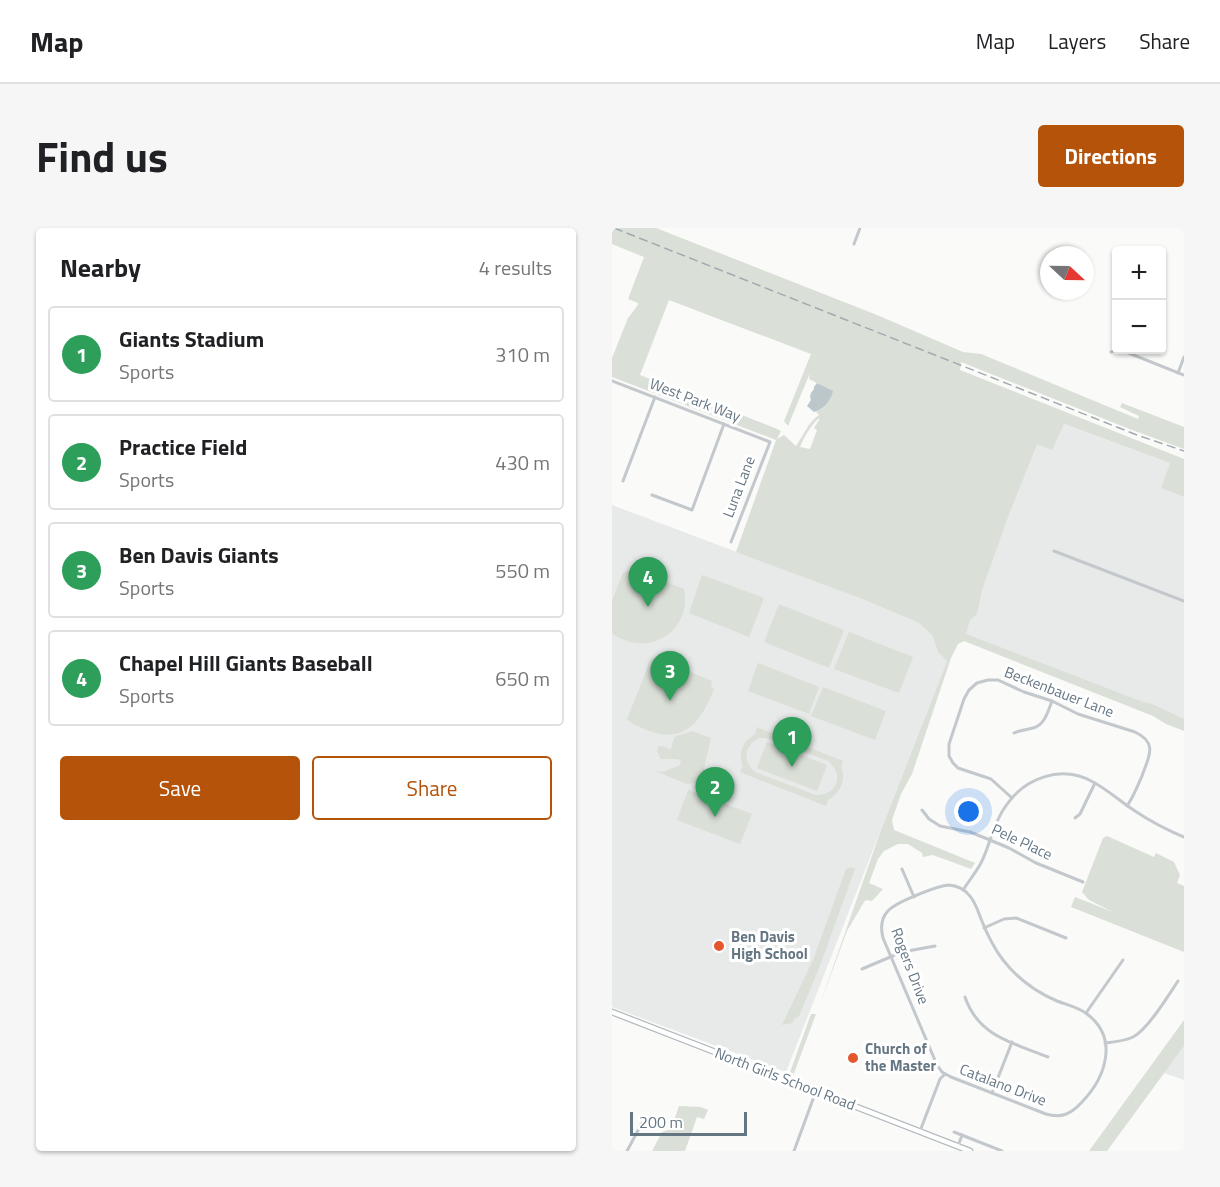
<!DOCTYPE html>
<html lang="en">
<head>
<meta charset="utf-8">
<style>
	:root { --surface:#fff; --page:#f6f6f6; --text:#202124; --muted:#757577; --line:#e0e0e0; --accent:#b45309 }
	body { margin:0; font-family:"Titillium Web",sans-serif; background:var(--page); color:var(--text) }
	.controls { position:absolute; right:18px; top:18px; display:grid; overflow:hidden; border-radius:6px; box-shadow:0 2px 4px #0004 }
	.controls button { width:54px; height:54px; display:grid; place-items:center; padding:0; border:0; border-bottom:2px solid var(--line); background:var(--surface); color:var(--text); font:30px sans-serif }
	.compass { position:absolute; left:428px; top:18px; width:54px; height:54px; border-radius:50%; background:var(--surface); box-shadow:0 2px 4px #0004; rotate:112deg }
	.scale { position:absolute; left:18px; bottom:15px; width:117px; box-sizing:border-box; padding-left:6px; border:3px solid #657683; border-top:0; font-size:16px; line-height:21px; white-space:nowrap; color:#657683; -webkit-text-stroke:4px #fff; paint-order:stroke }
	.you { position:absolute; left:357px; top:584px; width:21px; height:21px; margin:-15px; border:4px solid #fff; border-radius:50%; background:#1a73e8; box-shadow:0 0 0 9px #1a73e833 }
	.badge { display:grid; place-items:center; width:39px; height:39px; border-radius:50%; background:var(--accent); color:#fff; font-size:20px; font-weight:700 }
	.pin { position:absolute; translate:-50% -50px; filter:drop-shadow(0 2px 3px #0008) }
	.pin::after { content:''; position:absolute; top:32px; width:21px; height:18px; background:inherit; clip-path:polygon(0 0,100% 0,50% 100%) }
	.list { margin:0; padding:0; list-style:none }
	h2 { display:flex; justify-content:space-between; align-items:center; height:78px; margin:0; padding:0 24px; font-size:26px }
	h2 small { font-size:20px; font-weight:400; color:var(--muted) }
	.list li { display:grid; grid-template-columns:39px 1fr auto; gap:18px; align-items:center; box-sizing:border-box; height:96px; margin:0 12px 12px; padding:0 12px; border:2px solid var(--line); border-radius:6px }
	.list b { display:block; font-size:22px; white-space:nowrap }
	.list p { margin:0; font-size:20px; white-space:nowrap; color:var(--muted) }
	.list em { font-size:20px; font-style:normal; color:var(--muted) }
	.actions { display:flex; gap:12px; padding:18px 24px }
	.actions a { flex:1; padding:14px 0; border:2px solid var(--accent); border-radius:6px; text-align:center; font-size:21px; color:var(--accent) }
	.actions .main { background:var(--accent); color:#fff }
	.map { position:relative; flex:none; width:572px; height:923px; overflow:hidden; border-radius:6px }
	header { display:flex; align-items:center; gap:36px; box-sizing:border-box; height:84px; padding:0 30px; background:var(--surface); border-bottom:2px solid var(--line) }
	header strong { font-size:28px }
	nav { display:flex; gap:33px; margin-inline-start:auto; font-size:21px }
	.intro { display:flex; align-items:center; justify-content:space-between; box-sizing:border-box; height:144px; padding:0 36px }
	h1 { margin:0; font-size:42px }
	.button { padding:15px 27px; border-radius:6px; background:var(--accent); color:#fff; font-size:21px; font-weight:700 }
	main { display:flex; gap:36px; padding:0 36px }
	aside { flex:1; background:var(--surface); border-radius:6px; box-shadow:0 2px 4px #0004 }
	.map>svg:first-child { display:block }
	.built { fill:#e8e9e9 }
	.green { fill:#dadfd7; fill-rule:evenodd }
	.water { fill:#bbc7cb }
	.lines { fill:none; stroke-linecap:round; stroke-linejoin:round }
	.secondary-casing { stroke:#b3babf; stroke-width:7 }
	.street { stroke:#c3c8cc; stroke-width:3 }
	.secondary { stroke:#fff; stroke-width:4.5 }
	.rail { stroke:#a2aab0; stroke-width:1.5; stroke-dasharray:9 4.5; stroke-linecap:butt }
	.poi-dot { fill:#e4572e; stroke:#fff; stroke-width:2 }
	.labels { text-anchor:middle; stroke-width:6; stroke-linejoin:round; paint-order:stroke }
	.street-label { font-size:15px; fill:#657683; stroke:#fff }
	.poi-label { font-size:15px; font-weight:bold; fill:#657683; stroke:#fff; text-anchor:start }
</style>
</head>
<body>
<header>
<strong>Map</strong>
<nav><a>Map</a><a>Layers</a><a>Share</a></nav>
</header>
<div class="intro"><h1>Find us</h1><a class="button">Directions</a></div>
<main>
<aside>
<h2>Nearby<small>4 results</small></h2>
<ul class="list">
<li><span class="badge" style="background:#2e9e5b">1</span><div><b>Giants Stadium</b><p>Sports</p></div><em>310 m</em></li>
<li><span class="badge" style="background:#2e9e5b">2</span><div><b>Practice Field</b><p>Sports</p></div><em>430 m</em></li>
<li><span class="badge" style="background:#2e9e5b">3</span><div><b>Ben Davis Giants</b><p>Sports</p></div><em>550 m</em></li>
<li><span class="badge" style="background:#2e9e5b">4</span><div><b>Chapel Hill Giants Baseball</b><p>Sports</p></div><em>650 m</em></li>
</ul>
<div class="actions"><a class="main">Save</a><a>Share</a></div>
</aside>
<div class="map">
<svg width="572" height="923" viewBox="0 0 572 923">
	<rect width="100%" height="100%" fill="#fafaf8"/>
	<g class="built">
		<polygon points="451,196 558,235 549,260 572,269 572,497 345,408 421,214"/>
		<polygon points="0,277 250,371 307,395 320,407 326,424 335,433 174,844 0,779"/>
		<polygon points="572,818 572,852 552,845"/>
	</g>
	<g class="green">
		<path d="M0 0H44L265 87 351 124 369 126 526 191 527 188 508 179 510 175 572 199V221L520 202 349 134 348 142 572 231V269L549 260 558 235 452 196 440 222 425 216 397 286 370 362 365 386 358 392 354 406 531 474 540 476 572 491V503L554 496 541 488 352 413 346 416 339 430 300 546 289 566 280 592 282 602 363 635 359 641 321 627 311 629 310 625 296 616H286L272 623 266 631 257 655 271 661 260 673 254 672 252 674 235 703 207 779 269 602 335 433 326 424 320 407 307 395 250 371 124 324 164 212 0 149V130L16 90 26 77V75L16 71 32 29 0 16ZM57 72 199 126 172 193 176 198 198 145 197 151 220 163 215 174 204 184 207 187C196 194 192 207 184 218L172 207 165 211 169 203 163 200 28 147ZM207 190V192L202 200 205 202 198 221 188 219C192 209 199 197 207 190Z"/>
		<path d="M21 341 72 361C80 397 46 425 13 412 7 410 4 409 0 405V373L11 345Z"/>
		<polygon points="90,347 152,370 137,409 77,385"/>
		<polygon points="167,376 232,402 217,440 152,414"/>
		<polygon points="237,404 301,429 287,465 222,441"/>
		<path d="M44 429 100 453 99 459 102 461C90 492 73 517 35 502 28 499 21 497 15 491L39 431Z"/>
		<polygon points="146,435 207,459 197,486 136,463"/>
		<polygon points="211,459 274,483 263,512 199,488"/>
		<path d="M145 499 231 533 229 538C234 553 229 564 216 572L214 578 128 544 130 539H131C126 524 130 513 144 506L143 505ZM147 510H153L159 511 216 533C233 547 225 568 204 567L143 544C130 533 132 518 147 510Z"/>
		<path d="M79 503 99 510 89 554 75 556 43 543 51 544 68 537 69 533 66 531H49L45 523 46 518H51L59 522C63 501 64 511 79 503Z"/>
		<polygon points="155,514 215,537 205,563 145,540"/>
		<polygon points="76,562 140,586 128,616 65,592"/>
		<polygon points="495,608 542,629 544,625 562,634 568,647 565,655 572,658 572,724 459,679 463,669 501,684 477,672 470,664 491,610"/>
		<polygon points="239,639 243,641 206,743 187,788 183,790 180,795 170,797 201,732 234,641"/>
		<polygon points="199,786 204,786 181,848 177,847"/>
		<polygon points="572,792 572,818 495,923 477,923"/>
		<polygon points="67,878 89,879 96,882 92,891 85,889 73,923 40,923 50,904 59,901"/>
	</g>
	<path class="water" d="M205 155 221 163C219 173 211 181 202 184L195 178 199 172 198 169 199 165 202 161V159Z"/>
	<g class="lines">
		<defs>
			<polyline id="secondary" points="0,784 358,923"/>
		</defs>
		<use href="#secondary" class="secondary-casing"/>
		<g class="street">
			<polyline points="242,16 248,0"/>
			<polyline points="499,124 504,122 509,122 572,147"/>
			<polyline points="566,145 572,129"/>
			<polyline points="0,153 158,214 119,314"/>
			<polyline points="11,253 43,169"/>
			<polyline points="40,267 80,282 112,196"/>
			<polyline points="442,323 572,373"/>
			<path d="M402 505C408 502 414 502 421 500 433 497 436 483 440 473"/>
			<path d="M400 570 379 551 346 540 341 535 337 528V516L352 471 357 462 365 455 376 452H386L412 464 440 473 466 486 523 504C547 515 536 530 530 548 525 559 522 568 515 578"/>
			<polyline points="310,582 317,591 328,598 358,604 378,612 397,620 424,635 471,654"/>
			<polyline points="463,590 468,586 483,555"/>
			<polyline points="290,641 302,669"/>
			<path d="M337 657C345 658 352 660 357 667 363 673 366 683 369 691 375 706 381 719 391 732 405 750 424 764 445 773 455 777 466 779 475 786 507 810 494 849 470 874 460 885 450 891 434 886L339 849 330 844 325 837 271 710C264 682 284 676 305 667 315 663 326 658 337 657Z"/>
			<path d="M351 662C357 653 364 644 369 635 378 617 381 596 393 579 412 550 449 536 481 554 496 562 509 574 523 583 538 593 555 602 572 609"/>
			<polyline points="372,700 392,691 404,690 454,710"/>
			<polyline points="250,741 290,724 323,718"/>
			<path d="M353 769C366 808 401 815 436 829"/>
			<polyline points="474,785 511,732"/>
			<path d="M493 815C503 814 513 813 521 809 536 801 556 768 566 753"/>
			<polyline points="380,865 400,814"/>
			<polyline points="308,903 328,851 333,846"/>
			<polyline points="342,904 390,923"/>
			<polyline points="346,918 350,907"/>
			<polyline points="15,923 30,895"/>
			<polyline points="182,923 204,863"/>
		</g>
		<use href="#secondary" class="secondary"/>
		<polyline class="rail" points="2,0 525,207 572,223"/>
	</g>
	<g class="poi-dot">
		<circle cx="107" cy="718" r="6"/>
		<circle cx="241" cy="830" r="6"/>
	</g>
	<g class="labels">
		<g class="street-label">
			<text transform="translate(83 172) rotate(21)" y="5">West Park Way</text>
			<text transform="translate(127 259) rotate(-69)" y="5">Luna Lane</text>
			<text transform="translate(447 464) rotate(21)" y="5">Beckenbauer Lane</text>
			<text transform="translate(410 614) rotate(25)" y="5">Pele Place</text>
			<text transform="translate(298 738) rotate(69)" y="5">Rogers Drive</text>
			<text transform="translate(173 851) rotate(21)" y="5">North Girls School Road</text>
			<text transform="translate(391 857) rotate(21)" y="5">Catalano Drive</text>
		</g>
		<g class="poi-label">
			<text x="119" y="714">Ben Davis<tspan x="119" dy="17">High School</tspan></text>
			<text x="253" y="826">Church of<tspan x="253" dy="17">the Master</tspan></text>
		</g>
	</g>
</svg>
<div class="controls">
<button>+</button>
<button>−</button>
</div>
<svg class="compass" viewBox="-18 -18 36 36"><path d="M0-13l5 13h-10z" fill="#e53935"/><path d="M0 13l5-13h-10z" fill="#757577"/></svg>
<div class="scale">200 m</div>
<div class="you"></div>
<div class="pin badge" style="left:180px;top:539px;background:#2e9e5b">1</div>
<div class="pin badge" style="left:103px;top:589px;background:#2e9e5b">2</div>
<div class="pin badge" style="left:58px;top:473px;background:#2e9e5b">3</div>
<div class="pin badge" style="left:36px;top:379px;background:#2e9e5b">4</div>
</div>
</main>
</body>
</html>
